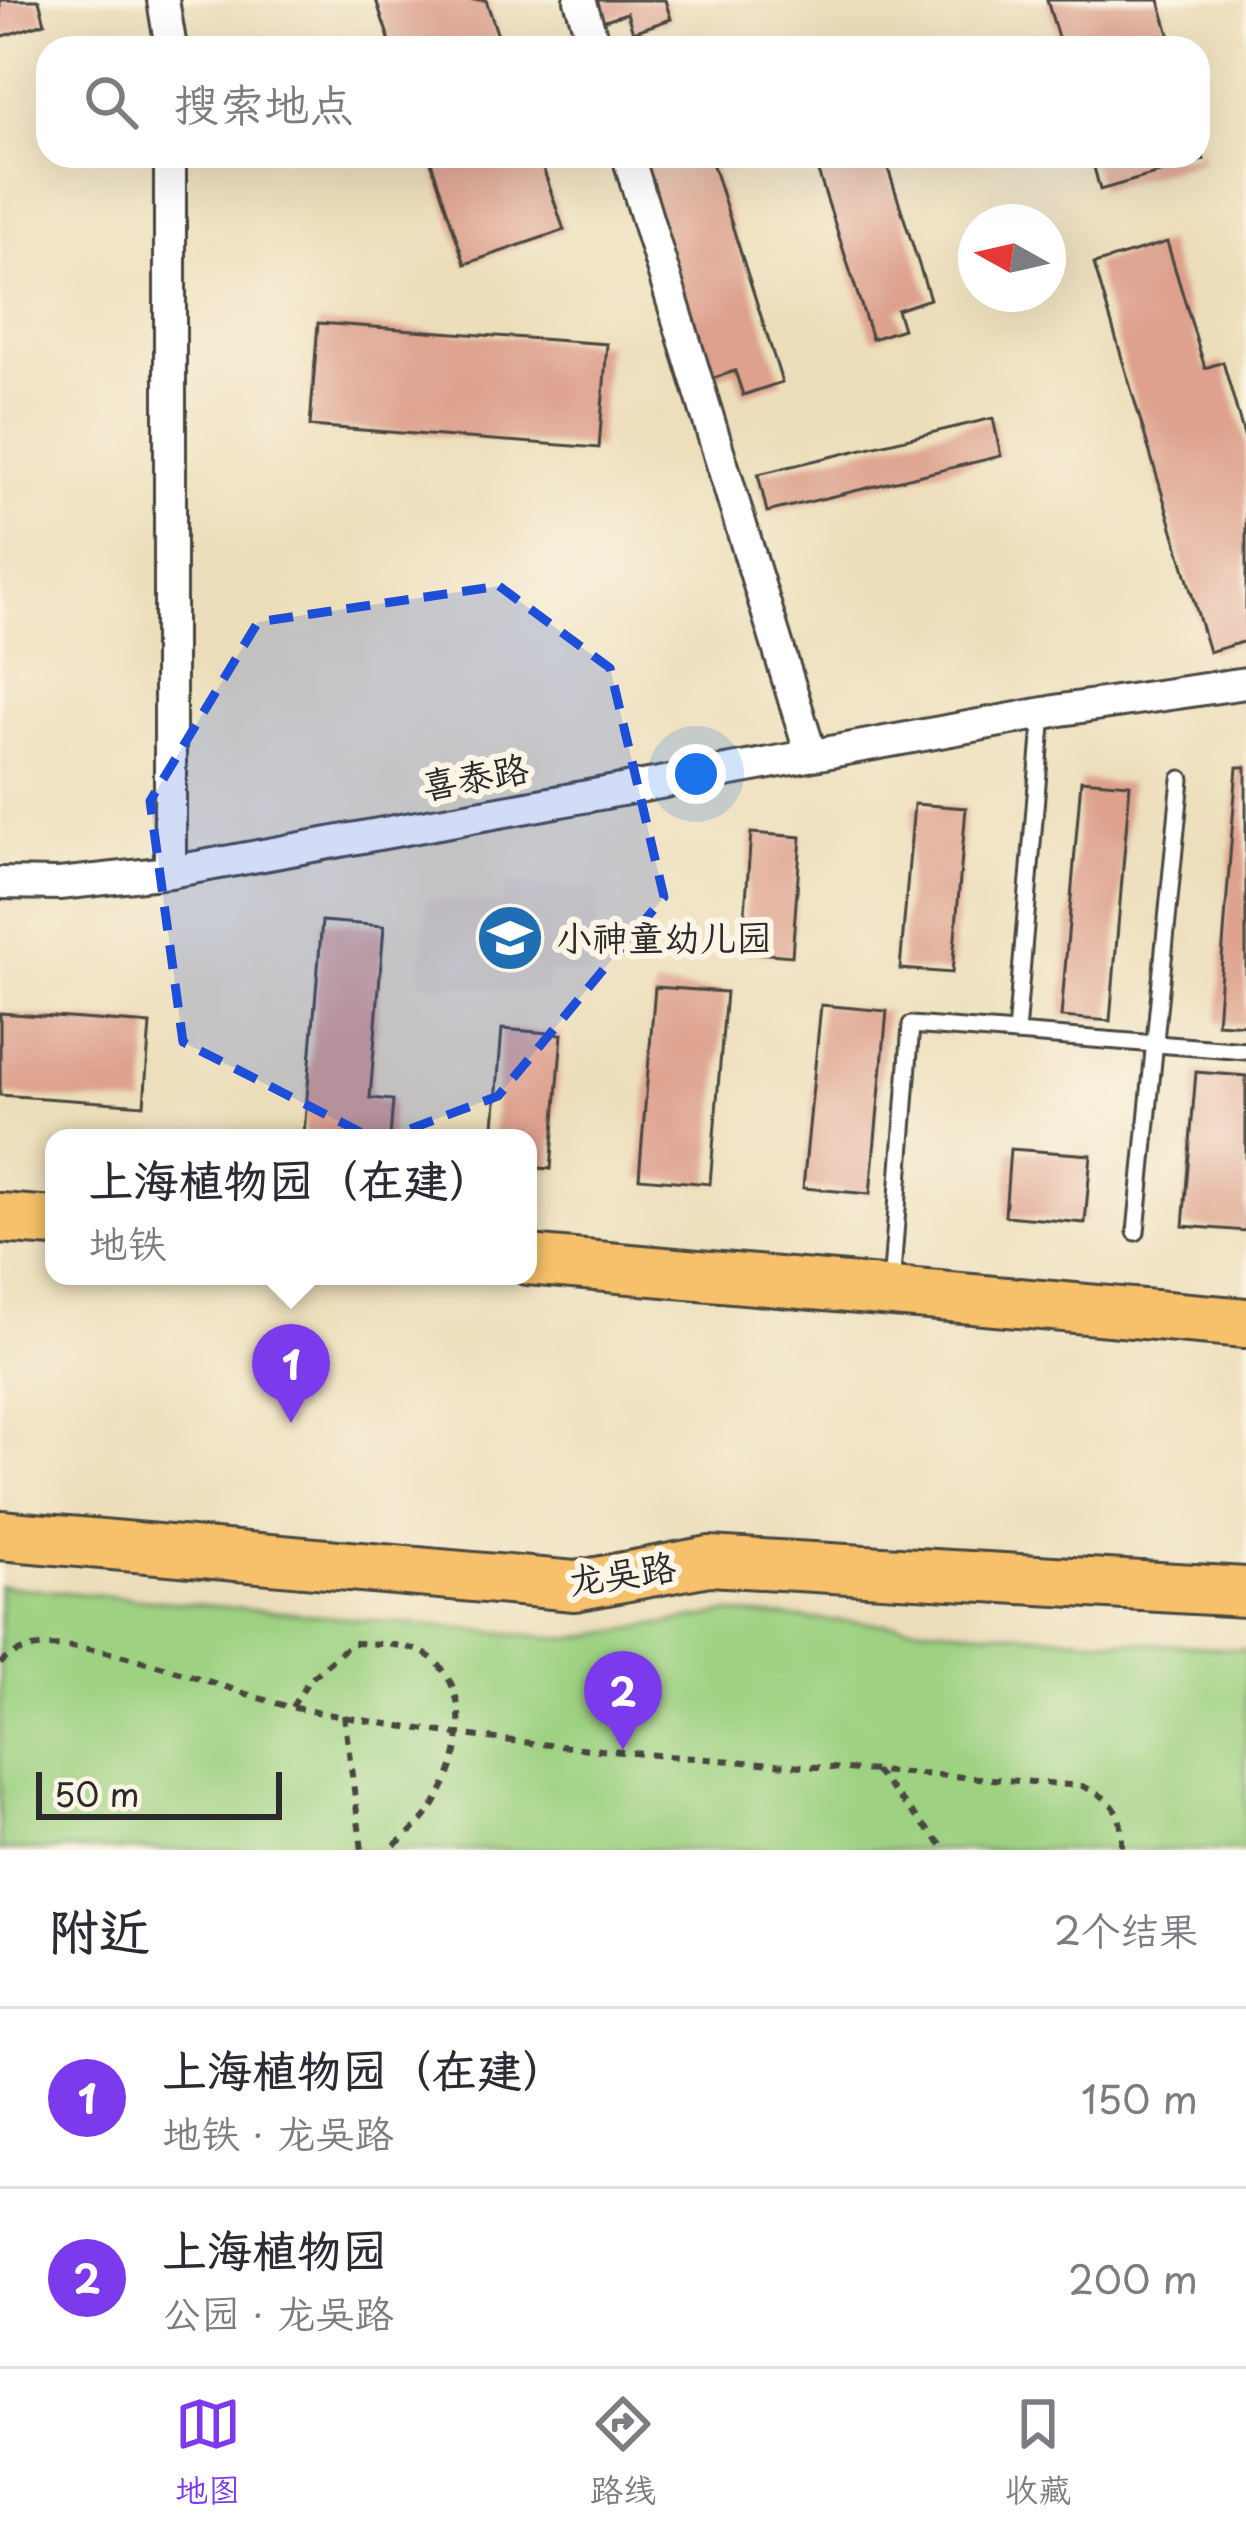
<!DOCTYPE html>
<html lang="zh">
<head>
<meta charset="utf-8">
<style>
	:root { --surface:#fff; --page:#f2f2f3; --text:#2b2b33; --muted:#7c7c81; --line:#e1e1e2; --accent:#7c3aed }
	body { margin:0; font-family:"Playpen Sans","LXGW WenKai TC",sans-serif; background:var(--page); color:var(--text) }
	.compass { position:absolute; left:958px; top:204px; width:108px; height:108px; border-radius:50%; background:var(--surface); box-shadow:0 12px 48px #0002; rotate:278deg }
	.scale { position:absolute; left:36px; bottom:30px; width:246px; box-sizing:border-box; padding-left:12px; border:6px solid #2b2b2b; border-top:0; font-size:33px; line-height:42px; white-space:nowrap; color:#2b2b2b; -webkit-text-stroke:9px #fcf5e5; paint-order:stroke }
	.you { position:absolute; left:696px; top:774px; width:42px; height:42px; margin:-30px; border:9px solid #fff; border-radius:50%; background:#1a73e8; box-shadow:0 0 0 18px #1a73e833 }
	.badge { display:grid; place-items:center; width:78px; height:78px; border-radius:50%; background:var(--accent); color:#fff; font-size:39px; font-weight:700 }
	.pin { position:absolute; translate:-50% -99px; filter:drop-shadow(0 3px 6px #0008) }
	.pin::after { content:''; position:absolute; top:63px; width:42px; height:36px; background:inherit; clip-path:polygon(0 0,100% 0,50% 100%) }
	.popup { position:absolute; left:45px; top:1129px; width:492px; height:156px; box-sizing:border-box; display:grid; place-content:center; border-radius:24px; background:var(--surface); filter:drop-shadow(0 3px 9px #0005); font-size:39px; white-space:nowrap; color:var(--muted) }
	.popup b { font-size:45px; color:var(--text) }
	.popup::after { content:''; position:absolute; left:50%; top:100%; margin-left:-24px; border:24px solid transparent; border-top-color:var(--surface) }
	.list { margin:0; padding:0; list-style:none }
	h2 { display:flex; justify-content:space-between; align-items:center; height:156px; margin:0; padding:0 48px; font-size:51px }
	h2 small { font-size:39px; font-weight:400; color:var(--muted) }
	.list li { display:grid; grid-template-columns:78px 1fr auto; gap:36px; align-items:center; box-sizing:border-box; height:180px; padding:0 48px; border-top:3px solid var(--line) }
	.list b { display:block; font-size:45px; white-space:nowrap }
	.list p { margin:0; font-size:39px; white-space:nowrap; color:var(--muted) }
	.list em { font-size:39px; font-style:normal; color:var(--muted) }
	.icon { flex:none; width:66px; height:66px; fill:none; stroke:currentColor; stroke-width:2; stroke-linecap:round; stroke-linejoin:round }
	.map { position:relative; flex:none; width:1246px; height:1850px; overflow:hidden }
	.search { position:absolute; background:var(--surface); box-shadow:0 12px 48px #0002; left:36px; right:36px; top:36px; height:132px; display:flex; align-items:center; gap:30px; box-sizing:border-box; padding:0 42px; border-radius:36px; color:var(--muted); font-size:45px }
	.sheet { height:516px; background:var(--surface) }
	nav { display:flex; justify-content:space-around; align-items:center; box-sizing:border-box; height:168px; border-top:3px solid var(--line); background:var(--surface); font-size:33px; color:var(--muted) }
	nav a { display:grid; justify-items:center; gap:6px }
	nav .on { color:var(--accent) }
	.map>svg:first-child { display:block }
	.built { fill:#e3d1b4 }
	.green { fill:#9ed182; stroke:#647e56; stroke-width:3 }
	.building { fill:#dda18d }
	.lines { fill:none; stroke-linecap:round; stroke-linejoin:round }
	.lane-casing { stroke:#484640; stroke-width:21 }
	.street-casing { stroke:#484640; stroke-width:36 }
	.primary-casing { stroke:#484640; stroke-width:54 }
	.path { stroke:#484640; stroke-width:6; stroke-dasharray:9 9; stroke-linecap:butt }
	.lane { stroke:#fff; stroke-width:15 }
	.street { stroke:#fff; stroke-width:30 }
	.primary { stroke:#f6c16b; stroke-width:48 }
	.marked { fill:#1d4ed8; fill-opacity:0.2; stroke:#1d4ed8; stroke-width:9; stroke-dasharray:24 15; stroke-linejoin:round }
	.labels { text-anchor:middle; stroke-width:12; stroke-linejoin:round; paint-order:stroke }
	.street-label { font-size:36px; fill:#2b2b2b; stroke:#fcf5e5 }
	.poi-label { font-size:36px; fill:#2b2b2b; stroke:#fcf5e5; text-anchor:start }
</style>
</head>
<body>
<div class="map">
<svg width="1246" height="1850" viewBox="0 0 1246 1850">
	<rect width="100%" height="100%" fill="#fcf5e5"/>
	<filter id="ink" filterUnits="userSpaceOnUse"><feTurbulence type="fractalNoise" baseFrequency=".00833" numOctaves="2"/><feDisplacementMap in="SourceGraphic" scale="24" xChannelSelector="R" yChannelSelector="G"/><feConvolveMatrix kernelMatrix="1 2 1 2 8 2 1 2 1" color-interpolation-filters="sRGB"/></filter>
	<filter id="wash" filterUnits="userSpaceOnUse"><feTurbulence type="fractalNoise" baseFrequency=".004" numOctaves="4" result="noise"/><feDisplacementMap in="SourceGraphic" scale="48" xChannelSelector="R" yChannelSelector="G"/><feGaussianBlur stdDeviation="2.7" result="paint"/><feColorMatrix in="noise" values="0 0 0 0 0 0 0 0 0 0 0 0 0 0 0 0 0 1.4 0 .05"/><feComposite in="paint" operator="in"/></filter>
	<g filter="url(#wash)">
		<rect width="100%" height="100%" fill="#ecdeba"/>
		<polygon class="built" points="506,882 600,890 593,976 548,972 546,993 420,983 427,898 503,904"/>
		<polygon class="green" points="0,1586 569,1639 728,1613 1246,1650 1246,1850 0,1850"/>
		<g id="blocks">
			<g class="building">
				<polygon points="0,0 39,0 45,23 0,37"/>
				<polygon points="376,0 486,0 502,48 392,48"/>
				<polygon points="589,0 665,0 671,19 633,32 627,13 596,23"/>
				<polygon points="1047,0 1159,0 1173,48 1061,48"/>
				<polygon points="1199,143 1204,160 1100,190 1091,156 1198,156"/>
				<polygon points="429,156 539,156 564,230 465,264"/>
				<polygon points="637,156 710,156 782,382 743,395 735,371 708,380"/>
				<polygon points="813,156 884,156 930,299 897,310 903,329 872,339"/>
				<polygon points="1167,242 1205,368 1223,362 1246,442 1246,641 1209,652 1094,264"/>
				<polygon points="318,323 607,344 599,448 310,426"/>
				<polygon points="993,418 1001,456 767,512 758,474"/>
				<polygon points="1237,767 1246,767 1246,1025 1217,1023"/>
				<polygon points="1081,780 1130,784 1110,1021 1061,1017"/>
				<polygon points="914,804 966,808 952,973 900,969"/>
				<polygon points="751,833 801,837 792,956 742,952"/>
				<polygon points="322,921 384,926 370,1098 393,1100 390,1138 304,1133"/>
				<polygon points="655,987 726,992 710,1184 639,1178"/>
				<polygon points="821,1005 887,1011 870,1194 803,1188"/>
				<polygon points="0,1013 150,1024 144,1105 0,1095"/>
				<polygon points="502,1029 562,1034 551,1169 528,1167 528,1138 493,1138"/>
				<polygon points="1196,1072 1246,1076 1246,1231 1183,1226"/>
				<polygon points="1010,1149 1091,1155 1085,1223 1005,1216"/>
			</g>
		</g>
	</g>
	<g filter="url(#ink)">
		<use href="#blocks" fill-opacity="0" stroke="#484640" stroke-width="3"/>
		<g class="lines">
			<defs>
				<g id="lane">
					<polyline points="1043,713 1016,1033 1246,1051"/>
					<polyline points="1136,1232 1181,779"/>
					<polyline points="891,1287 911,1025 1016,1033"/>
				</g>
				<g id="street">
					<polyline points="163,0 171,48"/>
					<polyline points="580,0 595,48"/>
					<polyline points="628,156 811,755"/>
					<polyline points="170,872 170,156"/>
					<polyline points="0,883 59,884 170,872 1061,710 1246,683"/>
				</g>
				<g id="primary">
					<polyline points="0,1218 54,1222"/>
					<polyline points="528,1260 1246,1323"/>
					<polyline points="0,1535 575,1586 709,1561 1246,1592"/>
				</g>
			</defs>
			<use href="#lane" class="lane-casing"/>
			<use href="#street" class="street-casing"/>
			<use href="#primary" class="primary-casing"/>
			<g class="path">
				<path d="M0 1664C50 1610 231 1695 295 1708 553 1758 820 1764 1082 1786 1116 1800 1123 1813 1122 1850"/>
				<path d="M292 1707 309 1680 352 1643C377 1644 415 1642 435 1661 476 1701 459 1769 430 1811 420 1826 402 1838 389 1850"/>
				<polyline points="344,1715 362,1850"/>
				<polyline points="875,1771 946,1850"/>
			</g>
			<use href="#lane" class="lane"/>
			<use href="#street" class="street"/>
			<use href="#primary" class="primary"/>
		</g>
	</g>
	<path class="marked" d="M499 586 610 668 664 897 498 1096 378 1141 183 1042 150 801 258 622Z"/>
	<defs>
		<symbol id="school-disc" viewBox="-11 -11 22 22"><circle r="9.5" fill="#1f6fb2" stroke="#fcf5e5"/><path d="M0-5L7-2L0 1L-7-2ZM-4 1L0 2.5L4 1V4Q0 6-4 4Z" fill="#fff"/></symbol>
	</defs>
	<g fill-rule="evenodd">
		<use href="#school-disc" x="472" y="900" width="76" height="76"/>
	</g>
	<g class="labels">
		<g class="street-label">
			<text transform="translate(475 777) rotate(-10)" y="13">喜泰路</text>
			<text transform="translate(622 1574) rotate(-8)" y="13">龙吴路</text>
		</g>
		<g class="poi-label">
			<text x="556" y="951">小神童幼儿园</text>
		</g>
	</g>
</svg>
<svg class="compass" viewBox="-18 -18 36 36"><path d="M0-13l5 13h-10z" fill="#e53935"/><path d="M0 13l5-13h-10z" fill="#7c7c81"/></svg>
<div class="scale">50 m</div>
<div class="you"></div>
<div class="pin badge" style="left:291px;top:1423px">1</div>
<div class="popup"><b>上海植物园（在建）</b>地铁</div>
<div class="pin badge" style="left:623px;top:1750px">2</div>
<div class="search"><svg class="icon" aria-label="search" viewBox="0 0 24 24"><circle cx="10" cy="10" r="6"/><path d="M15 15l6 6"/></svg>搜索地点</div>
</div>
<section class="sheet">
<h2>附近<small>2个结果</small></h2>
<ul class="list">
<li><span class="badge">1</span><div><b>上海植物园（在建）</b><p>地铁 · 龙吴路</p></div><em>150 m</em></li>
<li><span class="badge">2</span><div><b>上海植物园</b><p>公园 · 龙吴路</p></div><em>200 m</em></li>
</ul>
</section>
<nav>
<a class="on"><svg class="icon" aria-label="map" viewBox="0 0 24 24"><path d="M3 6l6-2 6 2 6-2v14l-6 2-6-2-6 2zM9 4v14M15 6v14"/></svg>地图</a>
<a><svg class="icon" aria-label="directions" viewBox="0 0 24 24"><path d="M12 3l9 9-9 9-9-9zM9 14v-3h6M13 9l2 2-2 2"/></svg>路线</a>
<a><svg class="icon" aria-label="saved" viewBox="0 0 24 24"><path d="M7 4h10v16l-5-4-5 4z"/></svg>收藏</a>
</nav>
</body>
</html>
